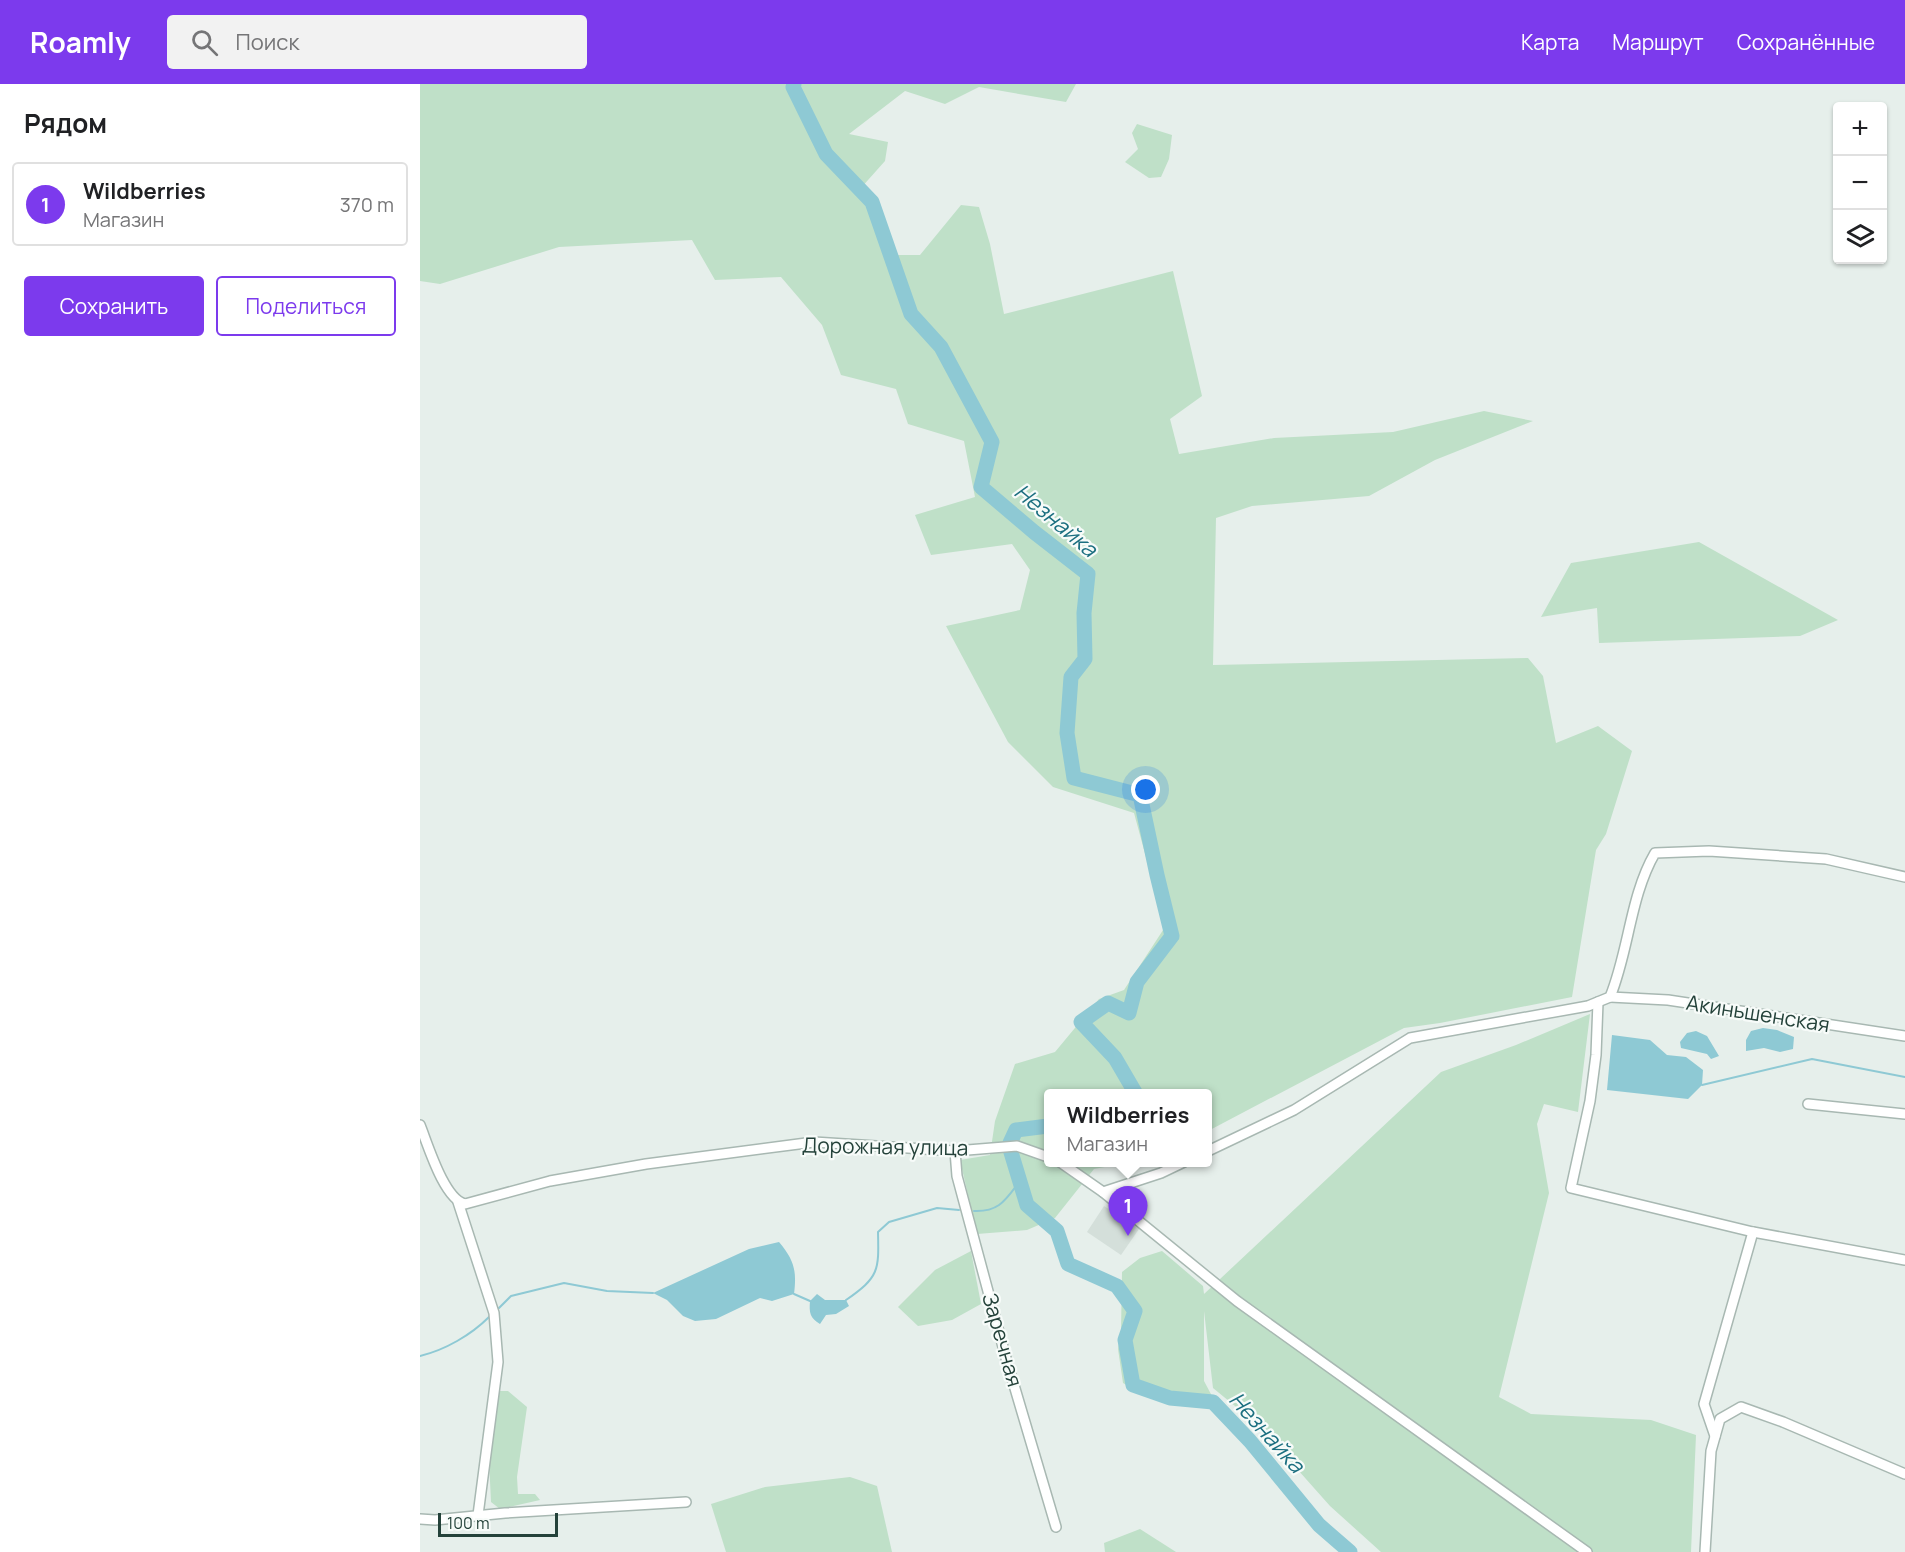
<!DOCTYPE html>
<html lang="ru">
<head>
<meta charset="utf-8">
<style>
	:root { --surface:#fff; --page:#f2f2f2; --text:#202124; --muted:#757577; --line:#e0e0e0; --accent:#7c3aed }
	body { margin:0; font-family:Manrope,sans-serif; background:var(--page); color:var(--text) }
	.controls { position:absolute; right:18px; top:18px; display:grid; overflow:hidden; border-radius:6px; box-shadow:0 2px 4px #0004 }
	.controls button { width:54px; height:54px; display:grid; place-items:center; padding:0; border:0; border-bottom:2px solid var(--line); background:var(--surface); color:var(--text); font:30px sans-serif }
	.scale { position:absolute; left:18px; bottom:15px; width:120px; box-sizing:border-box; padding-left:6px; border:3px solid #24423a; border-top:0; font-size:16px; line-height:21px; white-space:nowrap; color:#24423a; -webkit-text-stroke:4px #f7fbf9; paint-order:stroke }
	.you { position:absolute; left:726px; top:706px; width:21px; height:21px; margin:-15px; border:4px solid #fff; border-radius:50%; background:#1a73e8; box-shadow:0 0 0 9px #1a73e833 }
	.badge { display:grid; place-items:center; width:39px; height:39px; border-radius:50%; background:var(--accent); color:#fff; font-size:20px; font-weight:700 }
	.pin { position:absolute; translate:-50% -50px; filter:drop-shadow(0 2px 3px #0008) }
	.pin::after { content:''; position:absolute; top:32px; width:21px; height:18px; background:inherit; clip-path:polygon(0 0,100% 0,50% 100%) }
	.popup { position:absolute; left:624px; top:1005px; width:168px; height:78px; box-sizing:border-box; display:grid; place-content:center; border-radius:6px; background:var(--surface); filter:drop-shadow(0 2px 4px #0005); font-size:20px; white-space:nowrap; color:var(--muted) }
	.popup b { font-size:22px; color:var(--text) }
	.popup::after { content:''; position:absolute; left:50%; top:100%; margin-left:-12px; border:12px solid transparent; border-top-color:var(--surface) }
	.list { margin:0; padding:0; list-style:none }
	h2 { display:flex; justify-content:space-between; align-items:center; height:78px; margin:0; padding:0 24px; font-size:26px }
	h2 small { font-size:20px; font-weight:400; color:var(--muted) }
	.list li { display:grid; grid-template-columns:39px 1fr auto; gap:18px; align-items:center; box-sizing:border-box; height:84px; margin:0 12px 12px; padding:0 12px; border:2px solid var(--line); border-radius:6px }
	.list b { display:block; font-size:22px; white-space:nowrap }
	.list p { margin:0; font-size:20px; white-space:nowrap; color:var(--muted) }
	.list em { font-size:20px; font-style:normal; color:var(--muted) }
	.actions { display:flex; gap:12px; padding:18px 24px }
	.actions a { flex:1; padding:14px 0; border:2px solid var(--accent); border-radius:6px; text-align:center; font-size:21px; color:var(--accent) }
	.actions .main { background:var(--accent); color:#fff }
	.icon { flex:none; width:33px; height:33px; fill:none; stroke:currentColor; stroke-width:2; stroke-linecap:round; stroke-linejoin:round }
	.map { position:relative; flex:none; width:1485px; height:1468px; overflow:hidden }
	header { display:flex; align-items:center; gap:36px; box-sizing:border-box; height:84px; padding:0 30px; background:var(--accent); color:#fff }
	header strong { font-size:28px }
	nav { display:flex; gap:33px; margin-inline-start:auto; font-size:21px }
	.search { width:420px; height:54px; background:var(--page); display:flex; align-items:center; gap:15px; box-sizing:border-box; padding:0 21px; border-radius:6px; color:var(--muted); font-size:22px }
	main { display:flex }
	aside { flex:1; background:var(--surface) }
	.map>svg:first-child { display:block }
	.built { fill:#d4dfda }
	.green { fill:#bfe0c8 }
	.water { fill:#8ec9d4 }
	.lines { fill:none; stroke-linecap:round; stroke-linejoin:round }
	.stream { stroke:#8ec9d4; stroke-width:2 }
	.river { stroke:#8ec9d4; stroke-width:15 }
	.street-casing { stroke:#a8b8b2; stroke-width:12 }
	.street { stroke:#fff; stroke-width:9 }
	.labels { text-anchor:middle; stroke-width:4.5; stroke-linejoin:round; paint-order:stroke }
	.street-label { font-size:21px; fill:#24423a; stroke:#f7fbf9 }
	.water-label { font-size:22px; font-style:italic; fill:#1c6f80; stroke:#f7fbf9 }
</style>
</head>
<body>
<header>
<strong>Roamly</strong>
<div class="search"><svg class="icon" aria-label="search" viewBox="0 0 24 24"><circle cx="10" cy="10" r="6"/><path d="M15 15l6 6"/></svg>Поиск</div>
<nav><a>Карта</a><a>Маршрут</a><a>Сохранённые</a></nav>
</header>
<main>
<aside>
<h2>Рядом<small></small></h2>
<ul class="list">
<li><span class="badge">1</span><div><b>Wildberries</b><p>Магазин</p></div><em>370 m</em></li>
</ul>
<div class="actions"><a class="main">Сохранить</a><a>Поделиться</a></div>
</aside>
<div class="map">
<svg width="1485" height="1468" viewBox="0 0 1485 1468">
	<rect width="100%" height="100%" fill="#e6efeb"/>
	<polygon class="built" points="684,1122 719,1145 701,1171 667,1148"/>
	<g class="green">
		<polygon points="0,0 656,0 646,18 559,3 525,20 485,7 429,50 468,58 465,77 440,105 465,171 500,171 541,121 559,123 570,160 584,230 753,187 782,312 750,335 759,370 854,354 973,348 1064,327 1113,337 1015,376 949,412 832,422 796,434 793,581 1108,574 1123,592 1136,659 1178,642 1212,667 1186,750 1176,766 1152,913 1020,939 984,944 788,1047 788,1010 628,1010 628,1078 706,1079 674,1085 635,1134 607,1146 557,1150 540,1076 570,1071 575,1037 595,980 635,968 679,915 704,906 745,843 714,729 633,703 588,658 526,542 600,526 610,486 592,460 511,471 495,431 555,413 544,357 488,340 476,305 421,291 402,241 361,193 295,196 272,156 139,163 20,200 0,197"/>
		<polygon points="717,40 752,51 749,75 741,93 729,94 705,78 718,65 712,49"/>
		<polygon points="1279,458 1418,536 1380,552 1179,559 1177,524 1121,533 1151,479"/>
		<path d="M1170 930 1158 1028 1124 1020 1117 1040 1129 1109 1079 1313 1111 1330 1231 1336 1276 1351 1271 1468H961L910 1422 837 1340 793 1304 784 1227V1297L792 1312V1324C758 1319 732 1317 703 1299L698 1265 701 1247 702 1188 720 1174 742 1167 783 1202 784 1210 1021 988 1096 961Z"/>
		<polygon points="551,1167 561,1220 532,1236 498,1242 478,1223 515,1186"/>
		<polygon points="79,1307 88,1307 107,1323 97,1393 98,1410 115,1410 120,1416 80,1425 71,1418 69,1376"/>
		<polygon points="430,1393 457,1402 472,1468 306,1468 291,1420 345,1403"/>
		<polygon points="720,1445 756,1468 685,1468 684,1459"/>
	</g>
	<g class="water">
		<polygon points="1343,944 1357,946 1374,953 1373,965 1360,968 1344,964 1326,967 1326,956 1331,947"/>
		<polygon points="1276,947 1287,952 1299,972 1291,975 1287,970 1261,964 1260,958 1267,949"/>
		<polygon points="1192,951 1230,956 1247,971 1266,973 1283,986 1282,1001 1268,1015 1187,1006"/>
		<path d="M359 1158C374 1176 377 1186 374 1210L352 1217 340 1214 296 1235 275 1237 263 1232 247 1216 233 1209 329 1165Z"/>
		<path d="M397 1210 405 1216H426L429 1222 416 1230 406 1231 400 1240C390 1234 389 1229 390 1217Z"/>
	</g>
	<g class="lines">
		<g class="stream">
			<polyline points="1282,1001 1392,975 1485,993"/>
			<path d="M554 1127C580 1128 586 1115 600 1097"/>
			<polyline points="374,1210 390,1217"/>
			<path d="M426 1216C459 1193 459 1187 458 1148L469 1138 517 1124 539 1126"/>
			<polyline points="79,1224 91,1212 144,1199 187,1207 233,1209"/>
			<path d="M0 1272C25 1266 51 1251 69 1233"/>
		</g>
		<g class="river">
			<polyline points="374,0 373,3 406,70 452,118 491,230 521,263 572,358 561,403 614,448 668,490 664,529 665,575 651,593 647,649 654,694 720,711 737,791 752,852 717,898 709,929 688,919 661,938 695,974 716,1010"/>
			<polyline points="590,1059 596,1046 628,1042"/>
			<polyline points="590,1065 607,1121 637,1147 648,1180 697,1202 715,1227 705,1256 713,1301 750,1314 793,1318 830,1357 899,1441 930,1468"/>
		</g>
		<defs>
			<g id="street">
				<polyline points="1190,913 1248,916 1485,952"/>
				<polyline points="1178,918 1176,971 1170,1017 1151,1104 1333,1148"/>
				<polyline points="1388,1020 1485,1030"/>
				<path d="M0 1041C8 1061 24 1115 45 1120L130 1097 226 1080 394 1058 535 1067 597 1062 628 1073"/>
				<polyline points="535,1067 537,1092 586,1274 636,1443"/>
				<path d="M788 1067 874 1026 990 954 1168 922 1190 913C1209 867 1210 812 1235 769L1289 767 1406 775 1485 793"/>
				<polyline points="640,1078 683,1108 741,1089 764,1078"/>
				<polyline points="683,1108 817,1217 1167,1468"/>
				<polyline points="38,1118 74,1229 78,1278 58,1431"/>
				<polyline points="1295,1352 1284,1320 1333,1148 1485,1176"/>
				<polyline points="0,1435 15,1436 85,1429 266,1418"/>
				<polyline points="1285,1468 1291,1367 1300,1335 1321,1323 1363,1338 1485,1390"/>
			</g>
		</defs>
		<use href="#street" class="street-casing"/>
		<use href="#street" class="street"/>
	</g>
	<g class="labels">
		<g class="street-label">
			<text transform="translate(1338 930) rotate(9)" y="7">Акиньшенская</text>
			<text transform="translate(465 1063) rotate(1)" y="7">Дорожная улица</text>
			<text transform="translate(582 1256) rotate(74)" y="7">Заречная</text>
		</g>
		<g class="water-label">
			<text transform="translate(636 436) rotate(40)" y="8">Незнайка</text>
			<text transform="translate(847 1348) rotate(48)" y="8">Незнайка</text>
		</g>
	</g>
</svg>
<div class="controls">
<button>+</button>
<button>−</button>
<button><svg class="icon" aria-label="layers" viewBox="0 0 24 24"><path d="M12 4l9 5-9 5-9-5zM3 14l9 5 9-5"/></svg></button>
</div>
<div class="scale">100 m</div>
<div class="you"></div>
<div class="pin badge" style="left:708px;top:1152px">1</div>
<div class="popup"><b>Wildberries</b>Магазин</div>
</div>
</main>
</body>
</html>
